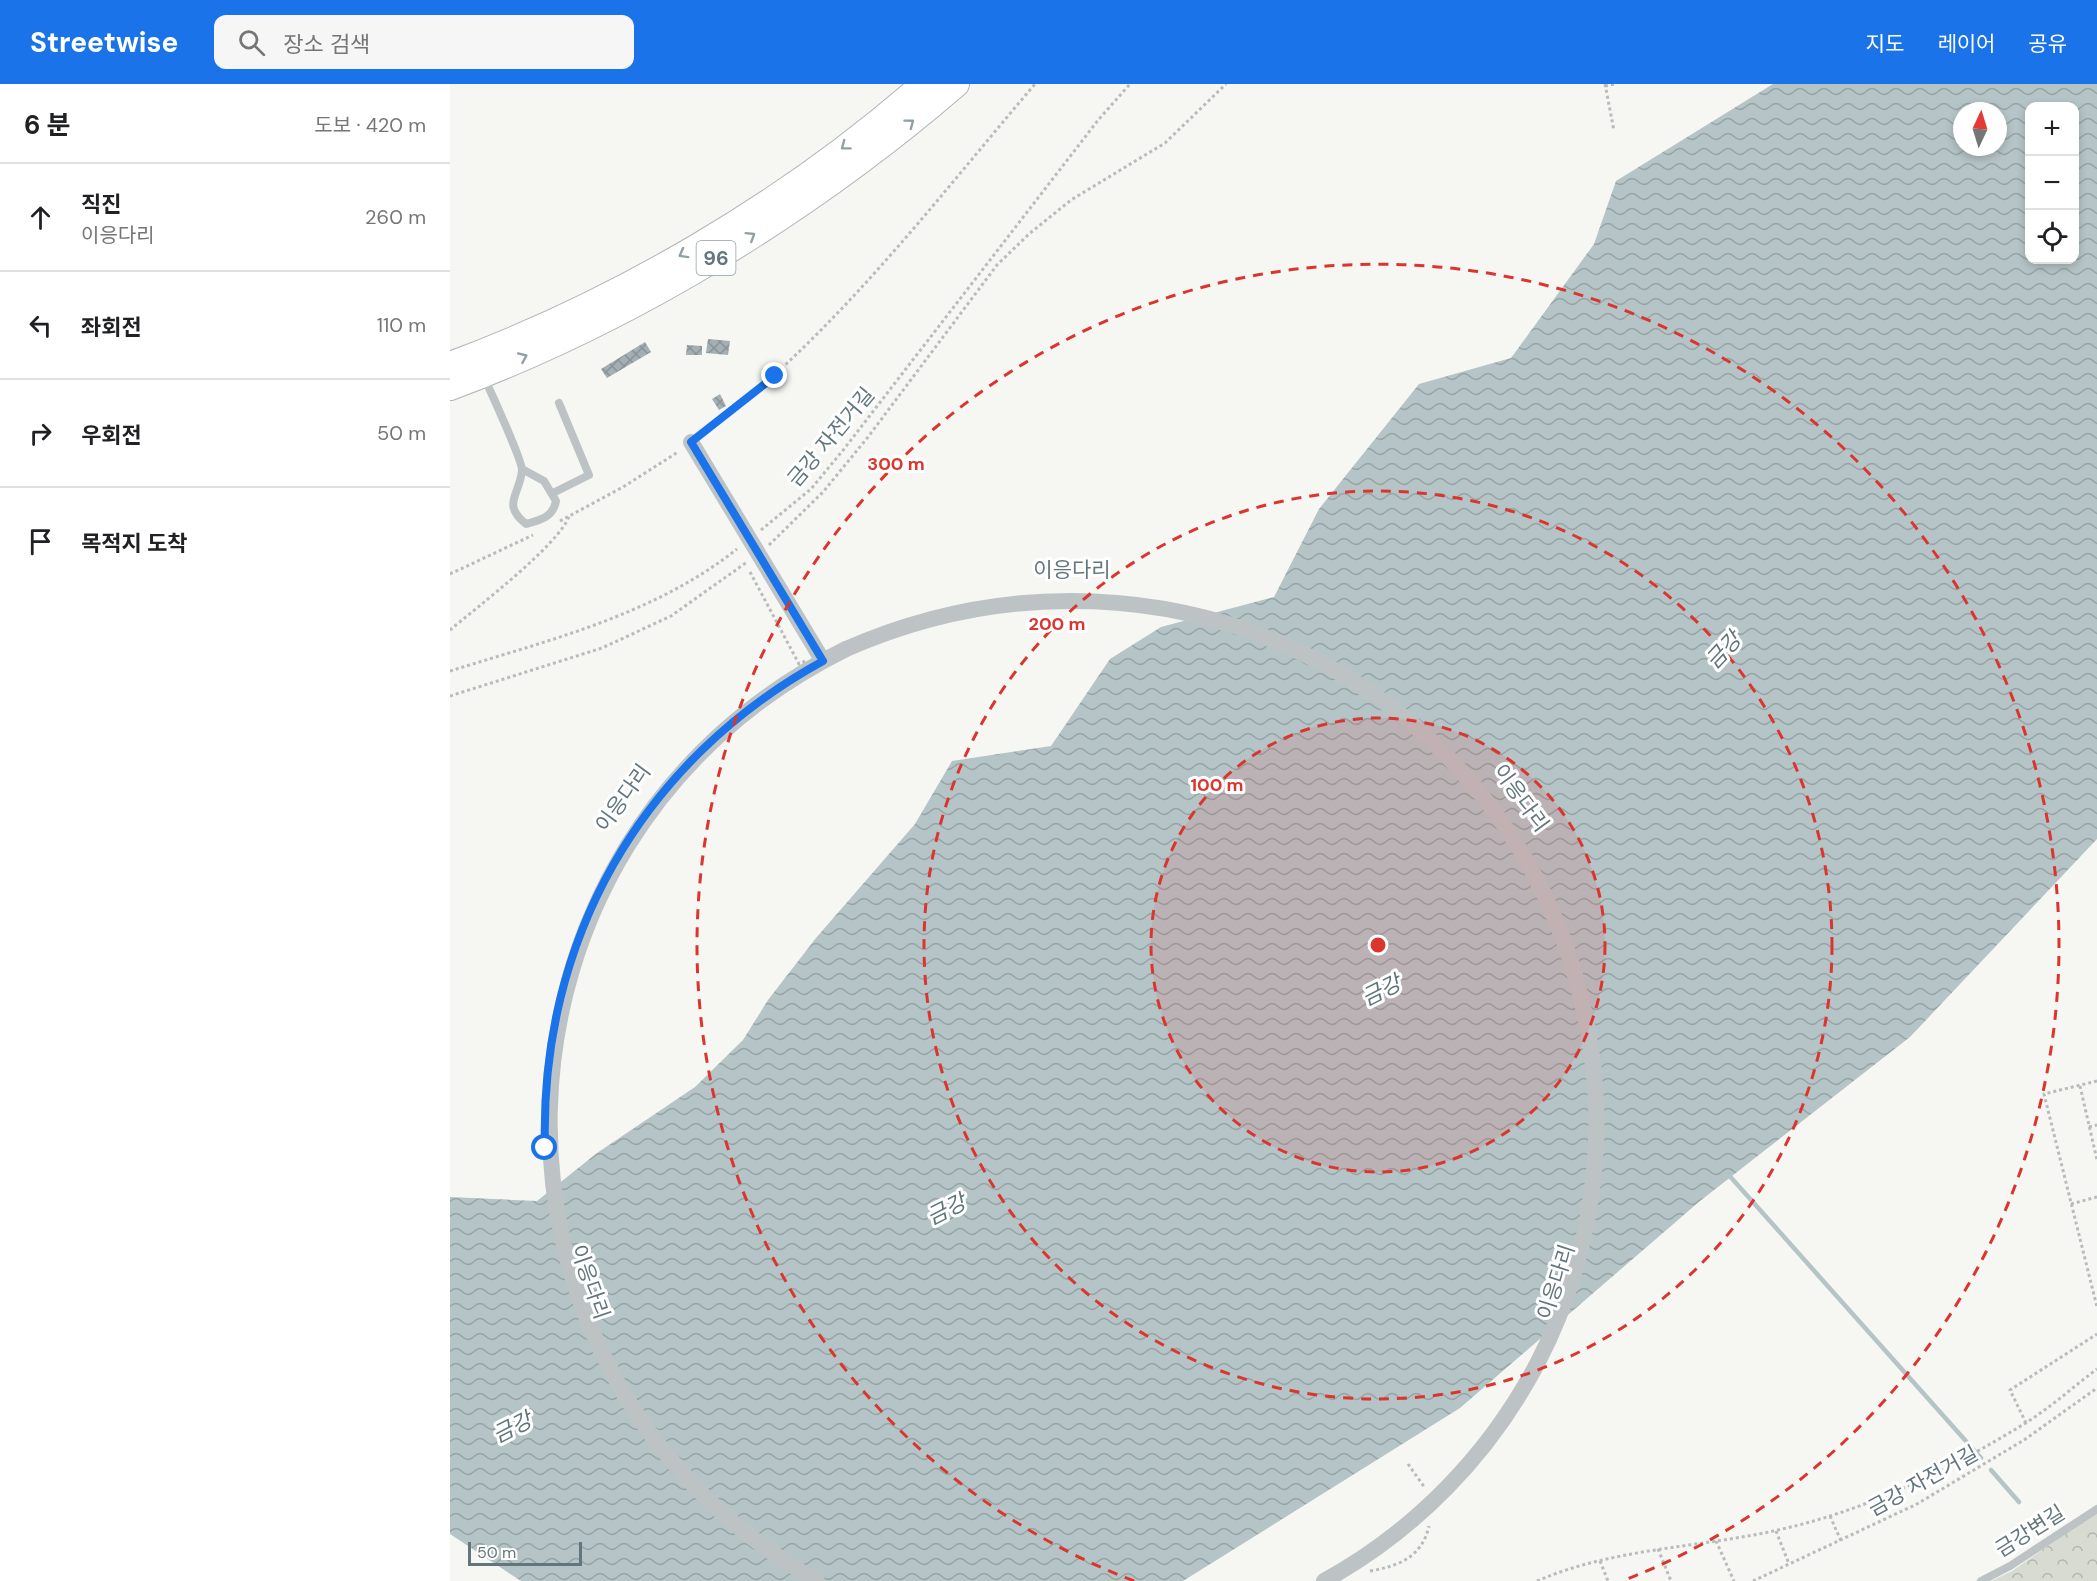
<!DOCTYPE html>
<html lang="ko">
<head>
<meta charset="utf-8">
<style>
	:root { --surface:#fff; --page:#f6f6f6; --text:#202124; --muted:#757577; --line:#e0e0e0; --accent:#1a73e8 }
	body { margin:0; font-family:"DM Sans","Noto Sans KR",sans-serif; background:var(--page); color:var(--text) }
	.controls { position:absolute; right:18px; top:18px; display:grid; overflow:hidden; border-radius:12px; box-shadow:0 3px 9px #0003 }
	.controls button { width:54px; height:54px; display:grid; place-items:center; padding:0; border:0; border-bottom:2px solid var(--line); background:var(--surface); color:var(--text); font:30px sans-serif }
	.compass { position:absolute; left:1503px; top:18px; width:54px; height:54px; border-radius:50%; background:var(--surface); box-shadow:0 3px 9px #0003; rotate:4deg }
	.scale { position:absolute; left:18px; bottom:15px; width:114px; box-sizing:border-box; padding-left:6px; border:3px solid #62777d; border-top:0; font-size:16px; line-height:21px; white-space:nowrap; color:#62777d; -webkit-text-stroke:4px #fff; paint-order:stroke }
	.stop { position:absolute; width:18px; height:18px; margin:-14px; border:4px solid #1a73e8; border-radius:50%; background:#fff }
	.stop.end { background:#1a73e8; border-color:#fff; box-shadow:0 2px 6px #0008 }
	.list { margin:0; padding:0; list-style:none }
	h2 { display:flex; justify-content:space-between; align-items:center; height:78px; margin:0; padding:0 24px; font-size:26px }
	h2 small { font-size:20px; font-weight:400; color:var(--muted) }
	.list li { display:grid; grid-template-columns:39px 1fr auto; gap:18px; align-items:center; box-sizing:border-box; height:108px; padding:0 24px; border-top:2px solid var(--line) }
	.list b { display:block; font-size:22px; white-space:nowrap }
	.list p { margin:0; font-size:20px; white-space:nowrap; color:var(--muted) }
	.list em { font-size:20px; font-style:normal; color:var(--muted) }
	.icon { flex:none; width:33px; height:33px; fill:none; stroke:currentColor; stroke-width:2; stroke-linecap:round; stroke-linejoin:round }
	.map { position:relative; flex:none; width:1647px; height:1497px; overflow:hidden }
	header { display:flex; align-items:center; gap:36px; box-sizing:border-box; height:84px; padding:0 30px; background:var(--accent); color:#fff }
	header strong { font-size:28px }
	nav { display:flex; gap:33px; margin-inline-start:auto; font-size:21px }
	.search { width:420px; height:54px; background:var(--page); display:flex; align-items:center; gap:15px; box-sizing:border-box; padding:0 21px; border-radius:12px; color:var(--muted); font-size:22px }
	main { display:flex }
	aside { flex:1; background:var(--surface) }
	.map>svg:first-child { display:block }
	.park { fill:url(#park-crowns) }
	.water { fill:url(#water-waves); fill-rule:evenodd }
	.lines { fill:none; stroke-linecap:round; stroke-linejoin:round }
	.stream { stroke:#b5c4c6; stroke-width:4.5 }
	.building { fill:url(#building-cross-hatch) }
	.primary-casing { stroke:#afb6b8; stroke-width:28 }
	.path { stroke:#b8bcbd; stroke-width:3; stroke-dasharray:3 3; stroke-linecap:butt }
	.lane { stroke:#bdc3c5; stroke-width:8 }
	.street { stroke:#bdc3c5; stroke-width:16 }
	.primary { stroke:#fff; stroke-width:26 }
	.path-bridge { stroke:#b8bcbd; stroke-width:3; stroke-dasharray:3 3; stroke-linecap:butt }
	.street-bridge { stroke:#bdc3c5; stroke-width:16 }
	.oneway { stroke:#91a0a4 }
	.route { stroke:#1a73e8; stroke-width:8 }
	.ring { fill:none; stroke:#dc352e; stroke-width:3; stroke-dasharray:10 8 }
	.labels { text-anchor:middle; stroke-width:6; stroke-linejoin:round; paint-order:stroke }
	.shield { fill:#fff; stroke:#91a0a4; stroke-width:1.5 }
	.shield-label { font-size:20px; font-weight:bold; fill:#62777d }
	.street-label { font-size:21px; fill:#62777d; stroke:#fff }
	.water-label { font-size:22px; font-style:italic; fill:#5e7678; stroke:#fff }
	.centre { fill:#dc352e; stroke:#fff; stroke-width:3 }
	.ring-label { font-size:18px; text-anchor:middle; font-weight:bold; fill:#dc352e; stroke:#fff; stroke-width:6; stroke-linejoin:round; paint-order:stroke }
</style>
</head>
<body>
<header>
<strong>Streetwise</strong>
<div class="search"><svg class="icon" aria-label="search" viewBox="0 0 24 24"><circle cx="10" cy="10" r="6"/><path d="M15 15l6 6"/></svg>장소 검색</div>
<nav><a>지도</a><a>레이어</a><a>공유</a></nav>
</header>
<main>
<aside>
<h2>6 분<small>도보 · 420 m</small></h2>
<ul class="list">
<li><svg class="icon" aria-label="ahead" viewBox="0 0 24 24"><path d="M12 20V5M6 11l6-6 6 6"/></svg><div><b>직진</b><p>이응다리</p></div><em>260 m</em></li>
<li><svg class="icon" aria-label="left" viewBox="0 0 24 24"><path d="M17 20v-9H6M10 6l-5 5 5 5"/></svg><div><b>좌회전</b></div><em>110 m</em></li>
<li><svg class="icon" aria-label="right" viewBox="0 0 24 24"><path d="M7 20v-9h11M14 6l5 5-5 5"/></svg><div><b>우회전</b></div><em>50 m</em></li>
<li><svg class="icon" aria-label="arrive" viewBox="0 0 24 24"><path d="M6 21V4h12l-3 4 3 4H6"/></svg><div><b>목적지 도착</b></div></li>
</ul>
</aside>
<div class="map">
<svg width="1647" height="1497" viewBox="0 0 1647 1497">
	<defs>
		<pattern id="park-crowns" width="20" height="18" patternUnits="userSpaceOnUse" patternTransform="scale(1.5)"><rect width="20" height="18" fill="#d7dbd2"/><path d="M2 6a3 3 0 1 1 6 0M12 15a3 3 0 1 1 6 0" fill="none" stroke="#b2b6b0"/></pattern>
		<pattern id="water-waves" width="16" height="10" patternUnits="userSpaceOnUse" patternTransform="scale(1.5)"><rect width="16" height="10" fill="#b5c4c6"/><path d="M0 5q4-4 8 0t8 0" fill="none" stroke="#97a4a6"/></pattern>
		<pattern id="building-cross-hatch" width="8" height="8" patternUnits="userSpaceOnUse" patternTransform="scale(1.5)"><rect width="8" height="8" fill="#a4afb3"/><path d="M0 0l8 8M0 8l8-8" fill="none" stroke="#899397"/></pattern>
	</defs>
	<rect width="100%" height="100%" fill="#f6f6f3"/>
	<polygon class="park" points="1647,1428 1647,1497 1541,1497 1562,1487"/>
	<path class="water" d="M1323 0H1647V755L1460 953 1250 1117 1010 1324 733 1497H71L0 1450V1113L87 1117 147 1069 245 1003 293 956 318 916 366 854 465 740 502 677 601 662 660 575 711 543 824 513 869 425 969 300 1061 274 1144 160 1166 97ZM1580 22H1624V176H1580ZM1512 27H1548V63H1512Z"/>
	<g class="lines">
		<g class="stream">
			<polyline points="1277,1089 1531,1374"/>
			<polyline points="1541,1386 1569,1418"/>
		</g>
	</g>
	<g class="building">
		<polygon points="258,255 280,257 278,271 256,269"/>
		<polygon points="195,258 201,268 157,294 151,285"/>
		<polygon points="237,261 252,262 252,271 236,271"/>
		<polygon points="270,310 276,322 269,326 262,315"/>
	</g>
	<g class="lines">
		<defs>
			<g id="primary">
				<path d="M0 281C168 219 339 119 474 0"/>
				<path d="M0 303C181 236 360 126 506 0"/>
			</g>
		</defs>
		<use href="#primary" class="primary-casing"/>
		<g class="path">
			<polyline points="1155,0 1164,47"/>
			<polyline points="1155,2 1165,0"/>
			<path d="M253 350C383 253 481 122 585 0"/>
			<polyline points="110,437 173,403 228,368"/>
			<polyline points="311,446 361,405 394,365 649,35 680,0"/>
			<polyline points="319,461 373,408 418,353 547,181 579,150 621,116 715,59 776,0"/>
			<polyline points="0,490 83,451"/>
			<path d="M0 546C26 524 110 460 119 432"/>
			<path d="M0 587C99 556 204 531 287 465"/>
			<polyline points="0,612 152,564 221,532 297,478"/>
			<polyline points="1647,997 1594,1010 1647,1223"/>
			<polyline points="1630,1002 1647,1076"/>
			<polyline points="1639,1043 1647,1041"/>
			<polyline points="1621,1120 1647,1113"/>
			<polyline points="1576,1339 1560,1306 1647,1250"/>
			<polyline points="958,1380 975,1404"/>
			<polyline points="1380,1432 1391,1457"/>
			<polyline points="1326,1447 1339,1480"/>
			<polyline points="1266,1457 1284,1497"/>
			<polyline points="1208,1465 1221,1497"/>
			<polyline points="1150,1477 1158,1497"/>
			<path d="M920 1487C949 1482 972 1473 979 1442"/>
			<path d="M1087 1497C1163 1464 1248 1464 1328 1446 1415 1427 1499 1386 1574 1340 1600 1324 1623 1303 1647 1285"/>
			<polyline points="1303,1497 1467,1420 1574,1356 1647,1304"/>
		</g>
		<g class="lane">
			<path d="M33 291C40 306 72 376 72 386 70 411 51 420 76 440 91 436 103 433 106 417L94 397 72 385"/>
			<polyline points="103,409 139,391 109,319"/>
			<polyline points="1531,1497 1560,1482 1647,1425"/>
		</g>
		<path class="street" d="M367 1497C0 1288 12 755 396 565"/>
		<use href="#primary" class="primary"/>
		<polyline class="path-bridge" points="300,488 349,580 355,577"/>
		<g class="street-bridge">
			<polyline points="241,358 373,577"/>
			<path d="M396 565C723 421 1094 613 1142 973 1156 1078 1136 1186 1087 1280 1039 1371 965 1447 874 1497"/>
		</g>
	</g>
	<defs><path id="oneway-chevron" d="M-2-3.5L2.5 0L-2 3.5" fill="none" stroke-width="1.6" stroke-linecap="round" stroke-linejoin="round" transform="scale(1.5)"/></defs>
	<g class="oneway">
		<use href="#oneway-chevron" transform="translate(460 39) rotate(-37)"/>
		<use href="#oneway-chevron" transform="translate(395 62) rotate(143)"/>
		<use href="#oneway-chevron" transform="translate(301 152) rotate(-32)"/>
		<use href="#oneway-chevron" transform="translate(233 170) rotate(151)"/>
		<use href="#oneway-chevron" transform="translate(73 273) rotate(-24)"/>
	</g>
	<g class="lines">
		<path class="route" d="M95 1064C89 857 191 677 373 577L241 358 325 292"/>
	</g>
	<circle cx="928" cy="861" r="227" fill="#dc352e" fill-opacity=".12"/>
	<g class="ring">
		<circle cx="928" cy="861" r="227"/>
		<circle cx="928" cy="861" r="454"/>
		<path d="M684 1497A681 681 0 1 1 1172 1497"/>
	</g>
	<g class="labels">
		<rect class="shield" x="246.5" y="157" width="39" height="34" rx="4.5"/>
		<g class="shield-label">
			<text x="266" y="181">96</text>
		</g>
		<g class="street-label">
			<text transform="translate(381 353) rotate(-50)" y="7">금강 자전거길</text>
			<text x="622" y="493">이응다리</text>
			<text transform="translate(173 714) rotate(-54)" y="7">이응다리</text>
			<text transform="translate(1071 714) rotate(54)" y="7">이응다리</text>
			<text transform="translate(140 1198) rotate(71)" y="7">이응다리</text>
			<text transform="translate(1106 1198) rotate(-72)" y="7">이응다리</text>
			<text transform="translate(1473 1397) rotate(-29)" y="7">금강 자전거길</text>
			<text transform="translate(1580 1447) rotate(-32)" y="7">금강변길</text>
		</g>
		<g class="water-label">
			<text transform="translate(1273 566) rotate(-47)" y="8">금강</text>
			<text transform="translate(931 906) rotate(-27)" y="8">금강</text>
			<text transform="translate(496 1125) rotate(-27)" y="8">금강</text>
			<text transform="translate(62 1343) rotate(-27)" y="8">금강</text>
		</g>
	</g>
	<circle cx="928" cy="861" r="9" class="centre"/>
	<g class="ring-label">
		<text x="446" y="386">300 m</text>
		<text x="607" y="546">200 m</text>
		<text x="767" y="707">100 m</text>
	</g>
</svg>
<div class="controls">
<button>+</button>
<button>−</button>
<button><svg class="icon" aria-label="locate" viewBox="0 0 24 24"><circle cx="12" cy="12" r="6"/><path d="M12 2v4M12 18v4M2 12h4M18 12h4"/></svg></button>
</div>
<svg class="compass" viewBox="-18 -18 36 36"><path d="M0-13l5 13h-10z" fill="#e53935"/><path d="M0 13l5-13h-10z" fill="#757577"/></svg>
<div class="scale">50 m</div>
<div class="stop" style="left:95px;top:1064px"></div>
<div class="stop end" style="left:325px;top:292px"></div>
</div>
</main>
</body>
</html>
